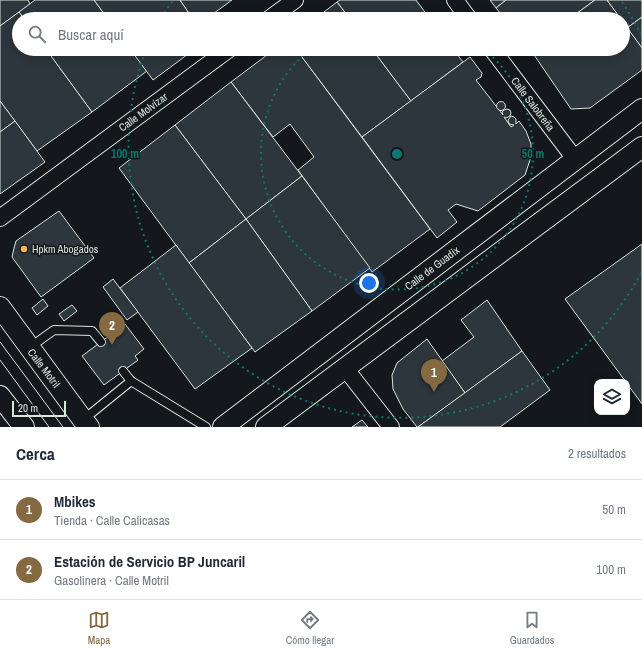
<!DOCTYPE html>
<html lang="es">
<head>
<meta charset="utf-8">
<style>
	:root { --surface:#fff; --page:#f6f6f7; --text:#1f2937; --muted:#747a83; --line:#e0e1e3; --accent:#846941 }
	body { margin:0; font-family:"Archivo Narrow",sans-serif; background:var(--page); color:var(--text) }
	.controls { position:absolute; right:12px; bottom:12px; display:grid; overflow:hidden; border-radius:8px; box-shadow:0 2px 10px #0003 }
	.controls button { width:36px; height:36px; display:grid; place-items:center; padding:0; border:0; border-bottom:1px solid var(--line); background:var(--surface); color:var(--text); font:20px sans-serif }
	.scale { position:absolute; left:12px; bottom:10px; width:54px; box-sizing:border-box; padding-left:4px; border:2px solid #d8e6dc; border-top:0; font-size:11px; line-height:14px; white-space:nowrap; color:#d8e6dc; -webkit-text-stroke:3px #14181c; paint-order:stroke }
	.you { position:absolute; left:369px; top:283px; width:14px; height:14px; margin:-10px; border:3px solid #fff; border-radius:50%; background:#1a73e8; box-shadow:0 0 0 6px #1a73e833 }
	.badge { display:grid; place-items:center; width:26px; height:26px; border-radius:50%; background:var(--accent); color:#fff; font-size:13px; font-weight:700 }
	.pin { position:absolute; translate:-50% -33px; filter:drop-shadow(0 1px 2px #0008) }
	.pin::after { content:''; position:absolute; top:21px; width:14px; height:12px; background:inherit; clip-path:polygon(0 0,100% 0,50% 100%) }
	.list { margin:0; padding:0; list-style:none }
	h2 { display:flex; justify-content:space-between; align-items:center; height:52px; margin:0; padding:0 16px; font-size:17px }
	h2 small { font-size:13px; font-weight:400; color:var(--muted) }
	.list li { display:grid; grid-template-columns:26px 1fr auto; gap:12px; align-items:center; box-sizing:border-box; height:60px; padding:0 16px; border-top:1px solid var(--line) }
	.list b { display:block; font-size:15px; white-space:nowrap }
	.list p { margin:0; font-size:13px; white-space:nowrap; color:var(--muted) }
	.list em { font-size:13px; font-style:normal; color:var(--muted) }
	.icon { flex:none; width:22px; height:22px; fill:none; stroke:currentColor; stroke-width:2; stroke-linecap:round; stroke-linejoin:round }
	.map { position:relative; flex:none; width:642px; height:427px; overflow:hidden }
	.search { position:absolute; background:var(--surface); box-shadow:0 2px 10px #0003; left:12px; right:12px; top:12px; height:44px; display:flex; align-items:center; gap:10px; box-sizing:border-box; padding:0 14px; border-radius:22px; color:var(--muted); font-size:15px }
	.sheet { height:172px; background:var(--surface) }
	nav { display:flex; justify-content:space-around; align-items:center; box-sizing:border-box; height:56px; border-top:1px solid var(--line); background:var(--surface); font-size:11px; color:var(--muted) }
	nav a { display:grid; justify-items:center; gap:2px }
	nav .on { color:var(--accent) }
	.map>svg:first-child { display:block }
	.building { fill:#2c363c; stroke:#d8e6dc }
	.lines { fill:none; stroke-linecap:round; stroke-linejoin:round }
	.service-casing { stroke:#d8e6dc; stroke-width:10 }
	.minor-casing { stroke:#d8e6dc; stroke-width:18 }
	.tertiary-casing { stroke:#d8e6dc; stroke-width:22 }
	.service { stroke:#14181c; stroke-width:8 }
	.minor { stroke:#14181c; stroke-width:16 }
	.tertiary { stroke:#14181c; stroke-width:20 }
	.tram { stroke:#d8e6dc; stroke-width:1 }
	.ring { fill:none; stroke:#0f766e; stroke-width:2; stroke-dasharray:2 4 }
	.poi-dot { fill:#ffb74d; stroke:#14181c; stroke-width:1.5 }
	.labels { text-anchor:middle; stroke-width:3; stroke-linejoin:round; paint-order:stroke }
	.street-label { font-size:11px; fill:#d8e6dc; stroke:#14181c }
	.poi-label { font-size:11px; fill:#d8e6dc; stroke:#14181c; text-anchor:start }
	.centre { fill:#0f766e; stroke:#14181c; stroke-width:2 }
	.ring-label { font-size:12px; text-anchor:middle; font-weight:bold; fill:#0f766e; stroke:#14181c; stroke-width:3; stroke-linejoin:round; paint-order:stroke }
</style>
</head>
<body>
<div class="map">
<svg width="642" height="427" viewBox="0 0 642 427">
	<rect width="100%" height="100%" fill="#14181c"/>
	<g class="building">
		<polygon points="0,0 28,0 30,4 0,26"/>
		<polygon points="35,0 94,0 108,19 24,19 19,12"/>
		<polygon points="94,0 180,0 193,19 108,19"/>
		<polygon points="180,0 232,0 206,19 193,19"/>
		<polygon points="340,0 416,0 430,19 350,19 337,2"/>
		<polygon points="490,0 506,0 496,8"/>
		<polygon points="506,0 595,0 569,19 505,19 496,8"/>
		<polygon points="595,0 607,0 621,19 569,19"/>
		<polygon points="607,0 642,0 642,17 627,28 623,22 623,19 621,19"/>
		<polygon points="337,2 350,19 315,19"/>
		<polygon points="19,12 24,19 19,19 19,49 46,49 92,112 37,151 0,101 0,26"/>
		<polygon points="642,17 642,48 627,28"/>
		<polygon points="623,22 642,48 642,70 590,108 571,109 530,49 623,49"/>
		<polygon points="46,49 130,49 147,71 92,112"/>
		<polygon points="130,49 195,49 153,80"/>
		<polygon points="275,49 296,49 430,229 372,272 298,170 314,157 290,124 273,137 231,82"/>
		<polygon points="296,49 372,49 411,101 362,137"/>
		<polygon points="372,49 453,49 463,62 411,101"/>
		<polygon points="470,57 482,73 481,77 476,80 503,115 502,112 504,110 507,109 510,110 511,113 510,116 506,118 504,117 511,127 514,125 509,124 508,120 511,116 514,117 516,119 516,124 519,121 526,131 531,144 531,157 525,175 478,211 456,204 448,210 457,222 437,238 362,137"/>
		<polygon points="231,82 302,176 246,219 175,125"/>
		<polygon points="0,101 15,121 0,132"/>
		<circle cx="501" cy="106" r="4.5"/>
		<polygon points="15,121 45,162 0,194 0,132"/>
		<polygon points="175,125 246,219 189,263 119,168"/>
		<polygon points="302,176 370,268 312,311 246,219"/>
		<polygon points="59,211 94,258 41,297 12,257 14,248 16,241"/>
		<polygon points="246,219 312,311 255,352 189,263"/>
		<polygon points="642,244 642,404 565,299"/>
		<polygon points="176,245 252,348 195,389 120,288"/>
		<polygon points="113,279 138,312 127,320 103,287"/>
		<polygon points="43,299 48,306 37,315 32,308"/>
		<polygon points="487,300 522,351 465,393 442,361 474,337 461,320"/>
		<polygon points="72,305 77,311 64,321 59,314"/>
		<polygon points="125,324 144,349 135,356 138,360 104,385 82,356"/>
		<polygon points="427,339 465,393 418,427 417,427 403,409 393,389 392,375 397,363"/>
		<polygon points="522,351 550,390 500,427 418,427"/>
		<polygon points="362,420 368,427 352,427"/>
	</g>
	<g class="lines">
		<defs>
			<g id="service">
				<polyline points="29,348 54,330 92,331 101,342"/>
				<polyline points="123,371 131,381 206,427"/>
				<polyline points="83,420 131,381"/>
			</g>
			<g id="minor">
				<polyline points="455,0 469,19"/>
				<polyline points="269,19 295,0"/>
				<polyline points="492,49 575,159"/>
				<polyline points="0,218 229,49"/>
				<polyline points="345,368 391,427"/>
			</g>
			<g id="tertiary">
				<polyline points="0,307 83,420 89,427"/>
				<polyline points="0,396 24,427"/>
				<polyline points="223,427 642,109"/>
				<polyline points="266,427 642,147"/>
			</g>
		</defs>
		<use href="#service" class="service-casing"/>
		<use href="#minor" class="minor-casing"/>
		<use href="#tertiary" class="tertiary-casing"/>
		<use href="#service" class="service"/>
		<use href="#minor" class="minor"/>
		<use href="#tertiary" class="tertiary"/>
		<g class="tram">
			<polyline points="0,342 63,427"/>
			<polyline points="0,360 49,427"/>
		</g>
	</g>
	<g class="ring">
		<path d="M382 19A136 136 0 0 1 412 19M484 49A136 136 0 1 1 310 49"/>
		<path d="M641 273A272 272 0 0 1 146 50M161 18A272 272 0 0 1 172 2M622 2A272 272 0 0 1 641 35"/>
	</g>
	<circle class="poi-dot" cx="24" cy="249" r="4"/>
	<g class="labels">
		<g class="street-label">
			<text transform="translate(533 104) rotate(53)" y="4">Calle Salobreña</text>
			<text transform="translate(143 112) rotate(-36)" y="4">Calle Molvízar</text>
			<text transform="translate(432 268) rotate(-37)" y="4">Calle de Guadix</text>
			<text transform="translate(44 368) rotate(53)" y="4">Calle Motril</text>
		</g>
		<g class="poi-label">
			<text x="32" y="253">Hpkm Abogados</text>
		</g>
	</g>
	<circle cx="397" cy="154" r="6" class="centre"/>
	<g class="ring-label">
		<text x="533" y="158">50 m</text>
		<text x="125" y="158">100 m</text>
	</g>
</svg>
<div class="controls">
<button><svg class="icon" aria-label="layers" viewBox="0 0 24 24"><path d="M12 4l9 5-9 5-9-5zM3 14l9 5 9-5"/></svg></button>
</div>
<div class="scale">20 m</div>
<div class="you"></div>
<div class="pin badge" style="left:434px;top:392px">1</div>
<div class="pin badge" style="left:112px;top:345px">2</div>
<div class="search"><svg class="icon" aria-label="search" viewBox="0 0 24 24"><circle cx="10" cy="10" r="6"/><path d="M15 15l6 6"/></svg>Buscar aquí</div>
</div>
<section class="sheet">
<h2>Cerca<small>2 resultados</small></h2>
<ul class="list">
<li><span class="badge">1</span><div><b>Mbikes</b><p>Tienda · Calle Calicasas</p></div><em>50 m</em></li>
<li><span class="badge">2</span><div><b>Estación de Servicio BP Juncaril</b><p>Gasolinera · Calle Motril</p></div><em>100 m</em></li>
</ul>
</section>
<nav>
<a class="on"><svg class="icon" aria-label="map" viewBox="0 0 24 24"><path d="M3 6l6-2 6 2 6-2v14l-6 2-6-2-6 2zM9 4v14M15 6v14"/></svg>Mapa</a>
<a><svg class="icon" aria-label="directions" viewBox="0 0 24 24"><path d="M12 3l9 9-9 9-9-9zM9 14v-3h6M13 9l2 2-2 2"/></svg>Cómo llegar</a>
<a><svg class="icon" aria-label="saved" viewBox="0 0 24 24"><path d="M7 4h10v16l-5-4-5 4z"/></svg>Guardados</a>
</nav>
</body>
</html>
